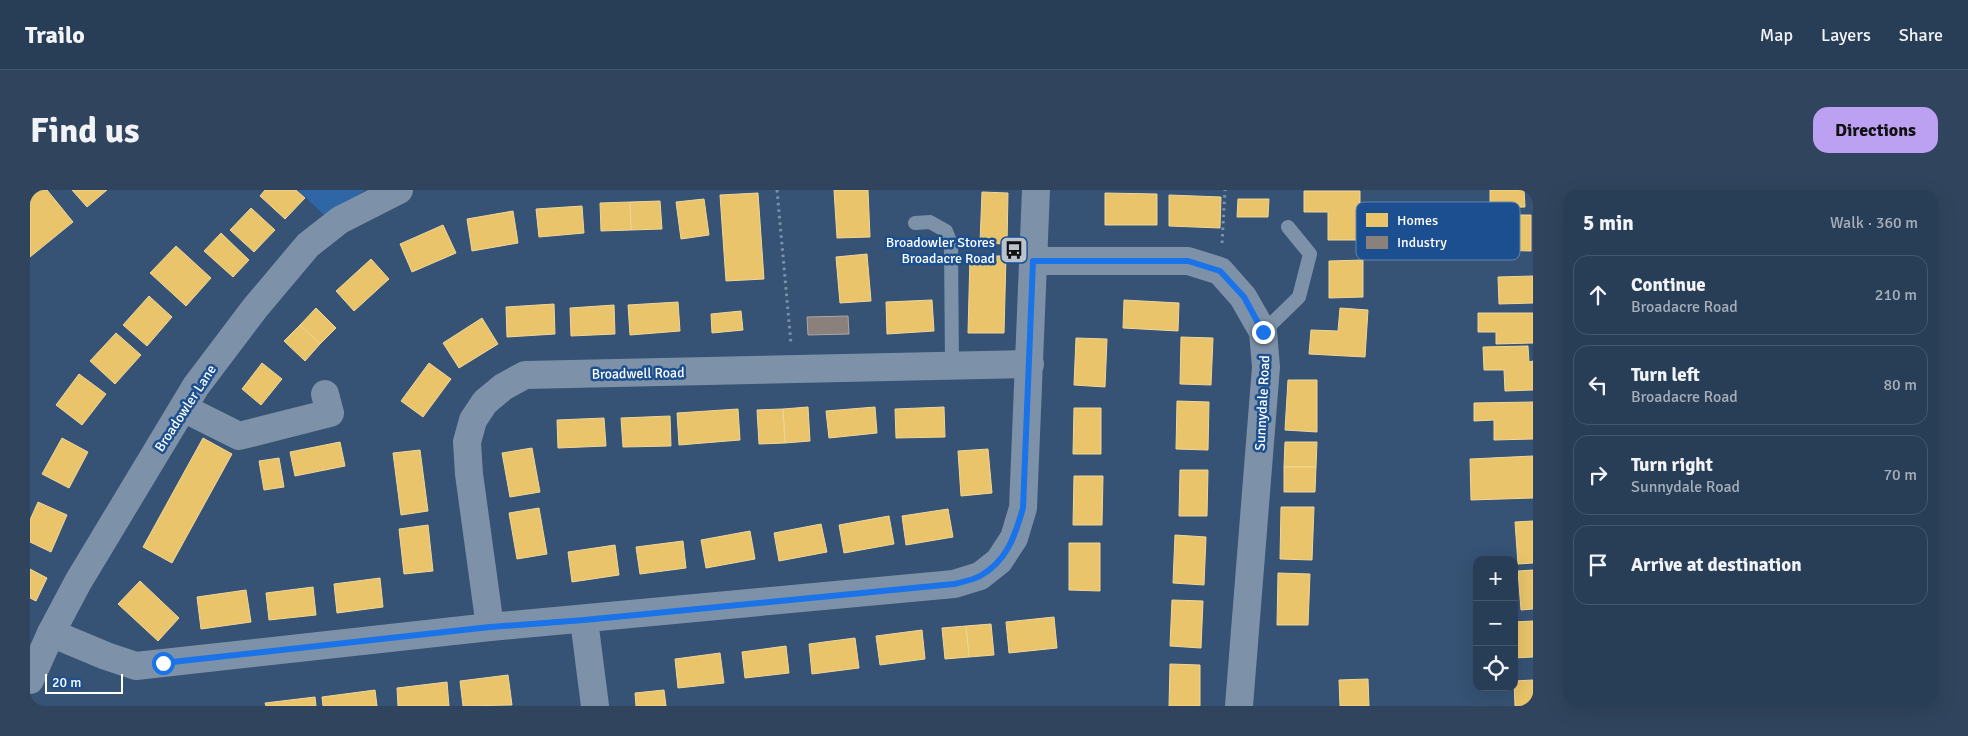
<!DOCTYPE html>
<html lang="en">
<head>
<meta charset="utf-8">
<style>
	:root { --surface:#283e57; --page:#30455d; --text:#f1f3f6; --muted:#a5aeba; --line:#44576d; --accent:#bca0f2 }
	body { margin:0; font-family:Signika,sans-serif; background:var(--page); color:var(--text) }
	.controls { position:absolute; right:15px; bottom:15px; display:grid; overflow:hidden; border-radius:10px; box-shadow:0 5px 20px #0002 }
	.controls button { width:45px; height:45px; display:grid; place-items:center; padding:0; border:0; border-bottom:1px solid var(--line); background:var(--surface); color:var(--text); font:25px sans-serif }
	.scale { position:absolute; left:15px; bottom:12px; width:78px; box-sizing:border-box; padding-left:5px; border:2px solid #fff; border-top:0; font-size:14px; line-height:18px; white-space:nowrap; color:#fff; -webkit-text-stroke:4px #1b4f8f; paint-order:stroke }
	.stop { position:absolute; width:15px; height:15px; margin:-11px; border:4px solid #1a73e8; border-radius:50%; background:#fff }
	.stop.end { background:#1a73e8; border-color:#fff; box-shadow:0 1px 5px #0008 }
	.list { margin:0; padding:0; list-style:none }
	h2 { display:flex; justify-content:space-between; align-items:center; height:65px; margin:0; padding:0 20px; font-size:21px }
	h2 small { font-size:16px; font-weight:400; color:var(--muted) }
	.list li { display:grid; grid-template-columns:32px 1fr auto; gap:15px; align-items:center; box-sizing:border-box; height:80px; margin:0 10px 10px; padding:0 10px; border:1px solid var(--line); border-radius:15px }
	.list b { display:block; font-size:19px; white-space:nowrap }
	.list p { margin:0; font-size:16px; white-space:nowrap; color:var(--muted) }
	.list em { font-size:16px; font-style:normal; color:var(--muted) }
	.icon { flex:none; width:28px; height:28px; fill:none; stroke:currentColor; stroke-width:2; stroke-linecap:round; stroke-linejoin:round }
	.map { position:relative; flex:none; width:1503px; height:516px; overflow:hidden; border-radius:15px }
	header { display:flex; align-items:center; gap:30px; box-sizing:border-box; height:70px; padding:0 25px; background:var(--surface); border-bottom:1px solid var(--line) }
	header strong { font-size:24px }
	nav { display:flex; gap:28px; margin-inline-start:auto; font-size:18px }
	.intro { display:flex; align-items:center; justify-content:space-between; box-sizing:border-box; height:120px; padding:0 30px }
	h1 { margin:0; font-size:35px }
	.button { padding:12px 22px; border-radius:15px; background:var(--accent); color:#111; font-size:18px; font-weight:700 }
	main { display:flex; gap:30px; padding:0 30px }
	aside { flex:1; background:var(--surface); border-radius:15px; box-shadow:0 5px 20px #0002 }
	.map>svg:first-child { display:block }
	.park { fill:#2f66a5 }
	.homes { fill:#e9c46a; stroke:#f0d697 }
	.industry { fill:#8a817c; stroke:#ada7a3 }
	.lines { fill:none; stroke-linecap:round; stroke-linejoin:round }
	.path { stroke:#7d92a8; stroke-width:3; stroke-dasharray:2.5 4; stroke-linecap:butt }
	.lane { stroke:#7d92a8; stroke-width:14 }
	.street { stroke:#7d92a8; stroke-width:28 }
	.route { stroke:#1a73e8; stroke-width:6 }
	.labels { text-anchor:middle; stroke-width:5; stroke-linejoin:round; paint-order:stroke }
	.poi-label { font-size:14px; fill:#fff; stroke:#1b4f8f; text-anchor:end }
	.street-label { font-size:14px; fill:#fff; stroke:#1b4f8f }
	.key { fill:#1b4f8f; stroke:#5f84b1; stroke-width:1 }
	.key-label { font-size:14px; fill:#fff }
</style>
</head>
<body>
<header>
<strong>Trailo</strong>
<nav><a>Map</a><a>Layers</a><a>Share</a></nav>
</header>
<div class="intro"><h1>Find us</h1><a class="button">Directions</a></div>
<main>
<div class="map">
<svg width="1503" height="516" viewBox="0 0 1503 516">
	<rect width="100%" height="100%" fill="#365274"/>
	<polygon class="park" points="268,0 335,0 296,27"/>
	<g class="homes">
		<polygon points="3,0 17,0 43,32 0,67 0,2"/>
		<polygon points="42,0 77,0 57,17"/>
		<polygon points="235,0 266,0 275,8 255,29 230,6"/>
		<polygon points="804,0 838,0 840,47 807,48"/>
		<polygon points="1460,0 1494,0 1495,17 1460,18"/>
		<polygon points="1274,1 1330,1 1330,23 1344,23 1344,50 1298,50 1298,22 1274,22"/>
		<polygon points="952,2 978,3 977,54 950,53"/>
		<polygon points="728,3 734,89 696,91 690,5"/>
		<polygon points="1075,3 1127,4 1127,35 1075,35"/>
		<polygon points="1139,5 1191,7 1190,38 1139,36"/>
		<polygon points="674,9 679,45 651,49 646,12"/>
		<polygon points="1208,9 1239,9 1238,27 1207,27"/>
		<polygon points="630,11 632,39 601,40 600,12"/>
		<polygon points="600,12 601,40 571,41 570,13"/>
		<polygon points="552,16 554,43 509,47 506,19"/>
		<polygon points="221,18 245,40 224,62 200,40"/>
		<polygon points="483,21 488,53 442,61 437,29"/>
		<polygon points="1466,25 1501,25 1501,61 1466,60"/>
		<polygon points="413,35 426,63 382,82 370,54"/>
		<polygon points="191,43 219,70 203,87 174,61"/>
		<polygon points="146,56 181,88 156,116 120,83"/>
		<polygon points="837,64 841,111 810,113 806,67"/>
		<polygon points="940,66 976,66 974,143 938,143"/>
		<polygon points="341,69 359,89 324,121 306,101"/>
		<polygon points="1333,70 1333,107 1299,108 1299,71"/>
		<polygon points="1503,86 1503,113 1469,114 1468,87"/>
		<polygon points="119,106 142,127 117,156 93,135"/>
		<polygon points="902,110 904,141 857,144 856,112"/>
		<polygon points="1094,110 1149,113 1148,141 1093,138"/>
		<polygon points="648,112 650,141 600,145 598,115"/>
		<polygon points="524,114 525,144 477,147 476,117"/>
		<polygon points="584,115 585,144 541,146 540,118"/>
		<polygon points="286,118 306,138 290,154 270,135"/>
		<polygon points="1310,118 1338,120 1335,167 1279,164 1281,140 1308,141"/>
		<polygon points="711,121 713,140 682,143 681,124"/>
		<polygon points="1448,123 1503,123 1503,153 1466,154 1466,142 1448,142"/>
		<polygon points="452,128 468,154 429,178 413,153"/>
		<polygon points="270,135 290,154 275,171 254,151"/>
		<polygon points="86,143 111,165 85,194 60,171"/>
		<polygon points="1151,147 1183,148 1181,195 1150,194"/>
		<polygon points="1046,148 1077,149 1075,197 1044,195"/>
		<polygon points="1498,156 1499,172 1503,171 1503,200 1475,201 1474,180 1454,180 1453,157"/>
		<polygon points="232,173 252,189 231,215 212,199"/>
		<polygon points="399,173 421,189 393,227 371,211"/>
		<polygon points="49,184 76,204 52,235 26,215"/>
		<polygon points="1258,190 1287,190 1287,242 1255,240"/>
		<polygon points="1147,211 1179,212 1178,260 1146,259"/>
		<polygon points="1503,212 1503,249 1464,250 1464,230 1444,231 1444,213"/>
		<polygon points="778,217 780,251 755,253 753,219"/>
		<polygon points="845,217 847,243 799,248 796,221"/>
		<polygon points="914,217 915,247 866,248 865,219"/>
		<polygon points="1044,218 1071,218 1071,264 1043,264"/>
		<polygon points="708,219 710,250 649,255 647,223"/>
		<polygon points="753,219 755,253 729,254 727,220"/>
		<polygon points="640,226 641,256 593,257 591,228"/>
		<polygon points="574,228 576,256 528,258 527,230"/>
		<polygon points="32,248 58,262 39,298 12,284"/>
		<polygon points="173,248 202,264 142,373 113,357"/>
		<polygon points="310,252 315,276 265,286 260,262"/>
		<polygon points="1255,252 1287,252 1286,277 1254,277"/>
		<polygon points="502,258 510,302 480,307 472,263"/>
		<polygon points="958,259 962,303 931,306 928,261"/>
		<polygon points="390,260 398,321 371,325 363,263"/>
		<polygon points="1503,266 1503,308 1441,310 1440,269"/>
		<polygon points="249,268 254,297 234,300 229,271"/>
		<polygon points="1254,277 1286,277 1285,302 1254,302"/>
		<polygon points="1150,280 1178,280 1177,326 1149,326"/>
		<polygon points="1044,286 1073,286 1072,335 1043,335"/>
		<polygon points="8,312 37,325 21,362 0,352 0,330"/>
		<polygon points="1251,317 1284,317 1282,370 1250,369"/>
		<polygon points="509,318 517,364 487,369 479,323"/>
		<polygon points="918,319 923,347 876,355 872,326"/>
		<polygon points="859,326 864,354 814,363 809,335"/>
		<polygon points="1503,331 1503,373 1488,374 1485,332"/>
		<polygon points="791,334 797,362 749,371 744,343"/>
		<polygon points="398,335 403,381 374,384 369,339"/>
		<polygon points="720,341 725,369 676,378 671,350"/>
		<polygon points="1145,345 1176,347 1174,395 1143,393"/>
		<polygon points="653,351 656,378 610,384 606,357"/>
		<polygon points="1039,353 1070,353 1070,401 1039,400"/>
		<polygon points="585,355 589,385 542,392 538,362"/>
		<polygon points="0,379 17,388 6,411 0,408"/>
		<polygon points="1503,380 1503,419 1491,420 1488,381"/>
		<polygon points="1248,383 1280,384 1278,435 1247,435"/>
		<polygon points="350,388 353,417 307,423 304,394"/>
		<polygon points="110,391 149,428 128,451 88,414"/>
		<polygon points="283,397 286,425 239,430 236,403"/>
		<polygon points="216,400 221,432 171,439 167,407"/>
		<polygon points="1142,410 1173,411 1171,458 1140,456"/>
		<polygon points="1024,427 1027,458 979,463 976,432"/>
		<polygon points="1503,431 1503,467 1484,468 1484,432"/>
		<polygon points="961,434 964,465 939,467 936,436"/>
		<polygon points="936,436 939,467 915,469 912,438"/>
		<polygon points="892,440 895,469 850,475 846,446"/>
		<polygon points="825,448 829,478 782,484 779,454"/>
		<polygon points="756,456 759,483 715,488 712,462"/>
		<polygon points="690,463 694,493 648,498 645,469"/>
		<polygon points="1140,474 1170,475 1170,516 1139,516"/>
		<polygon points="478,485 482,515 433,516 430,491"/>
		<polygon points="1338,489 1339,516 1310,516 1309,490"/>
		<polygon points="1503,490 1503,516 1485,516 1484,491"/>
		<polygon points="417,492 419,516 368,516 367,498"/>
		<polygon points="345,500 347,516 293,516 292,507"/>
		<polygon points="634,500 636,516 606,516 605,503"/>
		<polygon points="285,507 286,516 236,516 235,513"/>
	</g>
	<polygon class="industry" points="818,126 819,144 778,145 777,127"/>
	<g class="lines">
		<g class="path">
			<polyline points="747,0 761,154"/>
			<polyline points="1192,53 1195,0"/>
		</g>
		<g class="lane">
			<polyline points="885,33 900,32 916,41 921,54 922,176"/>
			<polyline points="1233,142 1269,107 1280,64 1258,37"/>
		</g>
		<g class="street">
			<polyline points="1003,71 1158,71 1190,81 1213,107 1233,142 1236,177 1209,516"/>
			<polyline points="153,218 209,246 300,223 295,204"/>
			<polyline points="554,430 565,516"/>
			<polyline points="460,437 439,284 437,252 443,230 455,212 473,197 495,185 1000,174"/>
			<polyline points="21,443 76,466 106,476 460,437 924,394 950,386 969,371 984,348 993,318 1006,0"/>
			<polyline points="0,490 21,443 48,392 166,196 225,118 278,55 310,30 369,0"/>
		</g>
	</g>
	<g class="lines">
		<path class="route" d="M133 473 460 437 554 430 924 394C932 392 943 390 950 386 977 371 985 346 993 318L1003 71H1158L1190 81 1214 107 1233 142"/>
	</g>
	<defs>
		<symbol id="bus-square" viewBox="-11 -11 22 22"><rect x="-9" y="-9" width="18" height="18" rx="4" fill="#b9c2ce" stroke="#1b4f8f"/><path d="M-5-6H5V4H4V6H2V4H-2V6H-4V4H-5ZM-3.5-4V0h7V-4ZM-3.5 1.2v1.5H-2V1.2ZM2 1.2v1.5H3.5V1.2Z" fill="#111"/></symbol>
	</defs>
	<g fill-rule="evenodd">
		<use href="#bus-square" x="968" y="44" width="32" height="32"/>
	</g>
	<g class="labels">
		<g class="poi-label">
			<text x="965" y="57">Broadowler Stores<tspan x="965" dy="16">Broadacre Road</tspan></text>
		</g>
		<g class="street-label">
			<text transform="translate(608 183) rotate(-1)" y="5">Broadwell Road</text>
			<text transform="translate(1232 213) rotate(-87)" y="5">Sunnydale Road</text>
			<text transform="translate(155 218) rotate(-57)" y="5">Broadowler Lane</text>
		</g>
	</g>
	<rect x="1326" y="12" width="164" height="58" rx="8" class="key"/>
	<rect x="1336" y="23" width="22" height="14" fill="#e9c46a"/>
	<rect x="1336" y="46" width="22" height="13" fill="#8a817c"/>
	<g class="key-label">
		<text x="1367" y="35">Homes</text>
		<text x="1367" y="57">Industry</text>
	</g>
</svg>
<div class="controls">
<button>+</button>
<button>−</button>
<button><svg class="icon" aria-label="locate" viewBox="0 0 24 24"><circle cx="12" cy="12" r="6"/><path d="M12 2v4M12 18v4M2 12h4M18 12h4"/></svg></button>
</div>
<div class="scale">20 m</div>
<div class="stop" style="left:133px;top:473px"></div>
<div class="stop end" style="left:1233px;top:142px"></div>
</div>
<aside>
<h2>5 min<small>Walk · 360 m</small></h2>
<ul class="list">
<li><svg class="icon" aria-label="ahead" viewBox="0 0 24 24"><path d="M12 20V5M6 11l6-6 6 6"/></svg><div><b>Continue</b><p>Broadacre Road</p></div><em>210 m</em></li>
<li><svg class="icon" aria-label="left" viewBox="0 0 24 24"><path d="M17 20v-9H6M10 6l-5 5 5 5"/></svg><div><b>Turn left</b><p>Broadacre Road</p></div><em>80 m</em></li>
<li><svg class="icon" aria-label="right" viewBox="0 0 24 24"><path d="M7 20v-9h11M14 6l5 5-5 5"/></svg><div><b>Turn right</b><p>Sunnydale Road</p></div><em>70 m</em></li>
<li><svg class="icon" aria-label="arrive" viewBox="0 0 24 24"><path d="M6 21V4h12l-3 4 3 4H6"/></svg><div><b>Arrive at destination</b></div></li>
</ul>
</aside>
</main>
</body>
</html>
